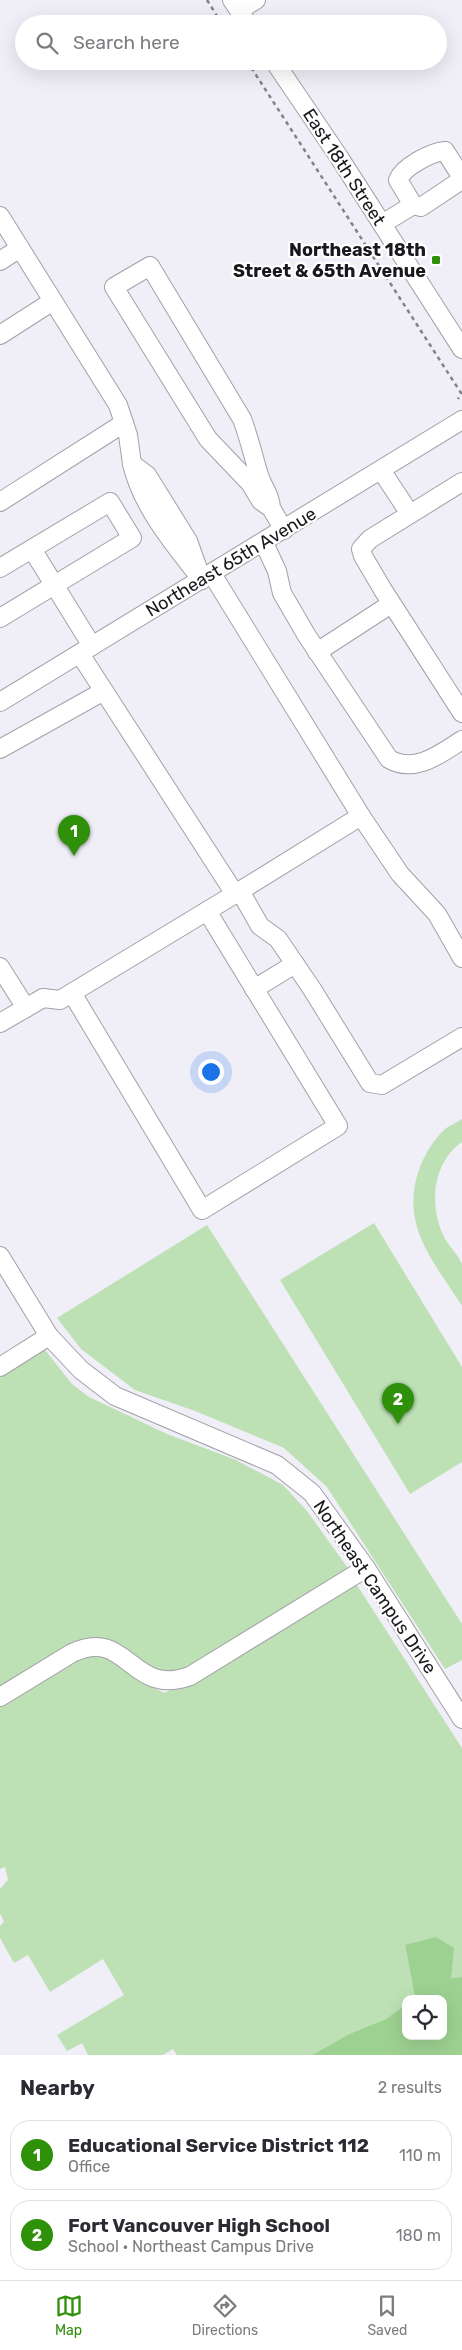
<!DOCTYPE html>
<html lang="en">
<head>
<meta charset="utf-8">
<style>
	:root { --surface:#fff; --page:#f2f2f3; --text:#2b2b33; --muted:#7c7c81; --line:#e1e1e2; --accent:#2f900a }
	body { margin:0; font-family:Rubik,sans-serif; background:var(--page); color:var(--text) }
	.controls { position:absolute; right:15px; bottom:15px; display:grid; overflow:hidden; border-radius:10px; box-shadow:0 5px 20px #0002 }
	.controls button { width:45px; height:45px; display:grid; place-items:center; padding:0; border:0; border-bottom:1px solid var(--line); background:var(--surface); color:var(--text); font:25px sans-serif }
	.you { position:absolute; left:210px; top:1071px; width:18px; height:18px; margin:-12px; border:4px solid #fff; border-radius:50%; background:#1a73e8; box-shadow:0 0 0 8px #1a73e833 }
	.badge { display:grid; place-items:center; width:32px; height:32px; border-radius:50%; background:var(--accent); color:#fff; font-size:16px; font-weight:700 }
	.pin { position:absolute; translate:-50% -41px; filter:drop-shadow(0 1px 2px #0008) }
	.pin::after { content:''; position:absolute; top:26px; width:18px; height:15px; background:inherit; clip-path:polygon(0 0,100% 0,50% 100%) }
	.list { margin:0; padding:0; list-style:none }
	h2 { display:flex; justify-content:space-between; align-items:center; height:65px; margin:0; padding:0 20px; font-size:21px }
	h2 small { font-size:16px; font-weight:400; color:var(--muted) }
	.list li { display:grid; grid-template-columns:32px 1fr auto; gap:15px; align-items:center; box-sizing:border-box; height:70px; margin:0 10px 10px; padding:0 10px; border:1px solid var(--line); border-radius:20px }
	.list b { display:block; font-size:19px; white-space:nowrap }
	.list p { margin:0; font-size:16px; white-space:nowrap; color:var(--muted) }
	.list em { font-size:16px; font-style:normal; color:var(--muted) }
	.icon { flex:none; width:28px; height:28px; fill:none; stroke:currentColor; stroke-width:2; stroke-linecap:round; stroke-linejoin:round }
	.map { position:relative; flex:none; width:462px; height:2055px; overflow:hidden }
	.search { position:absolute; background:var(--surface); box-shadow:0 5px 20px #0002; left:15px; right:15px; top:15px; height:55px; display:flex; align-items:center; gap:12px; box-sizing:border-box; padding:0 18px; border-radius:28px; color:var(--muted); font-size:19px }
	.sheet { height:225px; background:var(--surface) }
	nav { display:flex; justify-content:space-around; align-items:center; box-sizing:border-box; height:70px; border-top:1px solid var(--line); background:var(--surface); font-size:14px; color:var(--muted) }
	nav a { display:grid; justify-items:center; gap:2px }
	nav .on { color:var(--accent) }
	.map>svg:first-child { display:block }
	.green { fill:#bde1b4 }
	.forest { fill:#9dd191 }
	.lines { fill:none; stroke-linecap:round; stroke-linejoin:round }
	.minor-casing { stroke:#a2a0a8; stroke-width:20 }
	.path { stroke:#838288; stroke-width:2.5; stroke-dasharray:4 4; stroke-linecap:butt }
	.minor { stroke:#fff; stroke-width:18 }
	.poi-dot { fill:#2f900a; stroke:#fff; stroke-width:2 }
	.labels { text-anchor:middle; stroke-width:4.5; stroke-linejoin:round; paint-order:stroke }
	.street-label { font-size:18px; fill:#19181c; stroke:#fff }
	.poi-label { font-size:18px; font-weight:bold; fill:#19181c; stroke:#fff; text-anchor:end }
</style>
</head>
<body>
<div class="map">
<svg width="462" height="2055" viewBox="0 0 462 2055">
	<rect width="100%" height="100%" fill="#f0eef7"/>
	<g class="green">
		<path d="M462 1119V1142C431 1164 429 1208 445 1239 450 1247 458 1255 462 1264 462 1276 462 1294 462 1306 446 1280 421 1250 415 1219 409 1188 421 1153 443 1131 448 1126 456 1123 462 1119Z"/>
		<polygon points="374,1223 462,1367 462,1462 410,1494 280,1280"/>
		<polygon points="207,1225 462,1624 462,1660 445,1669 327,1487 284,1448 195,1411 135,1390 81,1349 57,1318"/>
		<polygon points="45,1350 72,1384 89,1397 167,1434 236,1460 283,1485 307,1511 350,1571 192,1670 162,1676 114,1644 0,1692 0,1378"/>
		<polygon points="353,1579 462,1748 462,1977 451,1978 405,1945 415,1997 406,1999 406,2004 386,2019 349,2034 312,2055 177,2055 173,2049 163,2055 88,2055 82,2043 67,2051 57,2035 124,1995 103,1959 50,1992 28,1955 14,1963 0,1938 0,1926 4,1922 0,1913 0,1889 8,1880 5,1867 0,1869 0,1705 78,1656 112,1654 145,1683 164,1693 212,1671"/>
	</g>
	<polygon class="forest" points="436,1937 454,1948 451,1978 462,1977 462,2055 312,2055 349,2034 386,2019 406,2004 406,2036 443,2036 443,1999 413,1999 415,1997 405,1945"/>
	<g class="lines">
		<defs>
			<g id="minor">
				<polyline points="232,0 248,24"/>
				<polyline points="239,10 256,0"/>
				<polyline points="274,61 339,157 462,349"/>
				<polyline points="0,216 118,405 128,435 132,464"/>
				<path d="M382 224 413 205 421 207 457 183 461 176 445 151C431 152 403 167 398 180L413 205"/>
				<polyline points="0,261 20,248"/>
				<polyline points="0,335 53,301"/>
				<path d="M132 464 147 475 188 541 202 580C175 546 142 507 132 464Z"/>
				<polyline points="381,470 410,514"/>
				<polyline points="462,482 370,539 361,549 363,556 383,590 462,713"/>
				<polyline points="0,502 124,423"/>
				<path d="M271 508C270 492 263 489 259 475 253 456 249 437 242 419L150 266 114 287 208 439 250 483 261 501 271 508 284 530"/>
				<path d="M264 543 277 571 282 593 307 636 389 759C415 774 440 754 462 740"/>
				<polyline points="32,549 92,646"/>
				<polyline points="0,568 110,502 132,538 0,618"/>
				<polyline points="212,574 361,816 235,894"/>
				<polyline points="317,652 391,604"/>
				<polyline points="0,702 462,420"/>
				<polyline points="0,749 104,691"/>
				<polyline points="361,816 400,874 437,914 462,958"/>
				<polyline points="240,891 260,926 278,939 312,989 370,1083 382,1085 462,1037"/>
				<polyline points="0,967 26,1008"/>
				<polyline points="254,989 295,964"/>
				<polyline points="72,993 202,1210 338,1126 207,911"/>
				<polyline points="0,1023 43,998 60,1000 235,894 80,654"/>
				<polyline points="0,1256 49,1336 81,1370 115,1396 277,1465 312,1493 366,1568 462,1719"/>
				<polyline points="0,1367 49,1336"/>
				<path d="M0 1697 72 1653C128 1626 130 1698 190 1676L366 1568"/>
			</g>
		</defs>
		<use href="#minor" class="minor-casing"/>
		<g class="path">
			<polyline points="207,0 222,24"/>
			<polyline points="247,61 461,393 458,399"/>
		</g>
		<use href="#minor" class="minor"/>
	</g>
	<rect class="poi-dot" x="431" y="255" width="10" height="10" rx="2.5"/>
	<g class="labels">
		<g class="street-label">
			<text transform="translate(344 167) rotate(57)" y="6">East 18th Street</text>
			<text transform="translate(231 562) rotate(-31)" y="6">Northeast 65th Avenue</text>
			<text transform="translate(375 1587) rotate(56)" y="6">Northeast Campus Drive</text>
		</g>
		<g class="poi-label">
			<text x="426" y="256">Northeast 18th<tspan x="426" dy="21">Street &amp; 65th Avenue</tspan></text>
		</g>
	</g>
</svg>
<div class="controls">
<button><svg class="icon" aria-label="locate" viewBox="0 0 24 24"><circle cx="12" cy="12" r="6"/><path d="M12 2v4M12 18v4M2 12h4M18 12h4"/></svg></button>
</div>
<div class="you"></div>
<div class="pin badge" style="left:74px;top:856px">1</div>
<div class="pin badge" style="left:398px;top:1424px">2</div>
<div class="search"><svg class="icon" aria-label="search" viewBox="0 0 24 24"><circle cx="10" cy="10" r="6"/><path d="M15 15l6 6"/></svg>Search here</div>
</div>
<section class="sheet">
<h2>Nearby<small>2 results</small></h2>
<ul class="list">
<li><span class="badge">1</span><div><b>Educational Service District 112</b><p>Office</p></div><em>110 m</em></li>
<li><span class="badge">2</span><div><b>Fort Vancouver High School</b><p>School · Northeast Campus Drive</p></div><em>180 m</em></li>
</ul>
</section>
<nav>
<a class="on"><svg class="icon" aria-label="map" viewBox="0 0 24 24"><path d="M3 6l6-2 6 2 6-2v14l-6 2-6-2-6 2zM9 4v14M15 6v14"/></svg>Map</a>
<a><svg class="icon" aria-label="directions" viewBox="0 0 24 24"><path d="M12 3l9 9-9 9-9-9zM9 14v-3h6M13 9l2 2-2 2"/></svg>Directions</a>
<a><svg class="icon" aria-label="saved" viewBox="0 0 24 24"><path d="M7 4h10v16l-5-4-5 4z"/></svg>Saved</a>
</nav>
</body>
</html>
